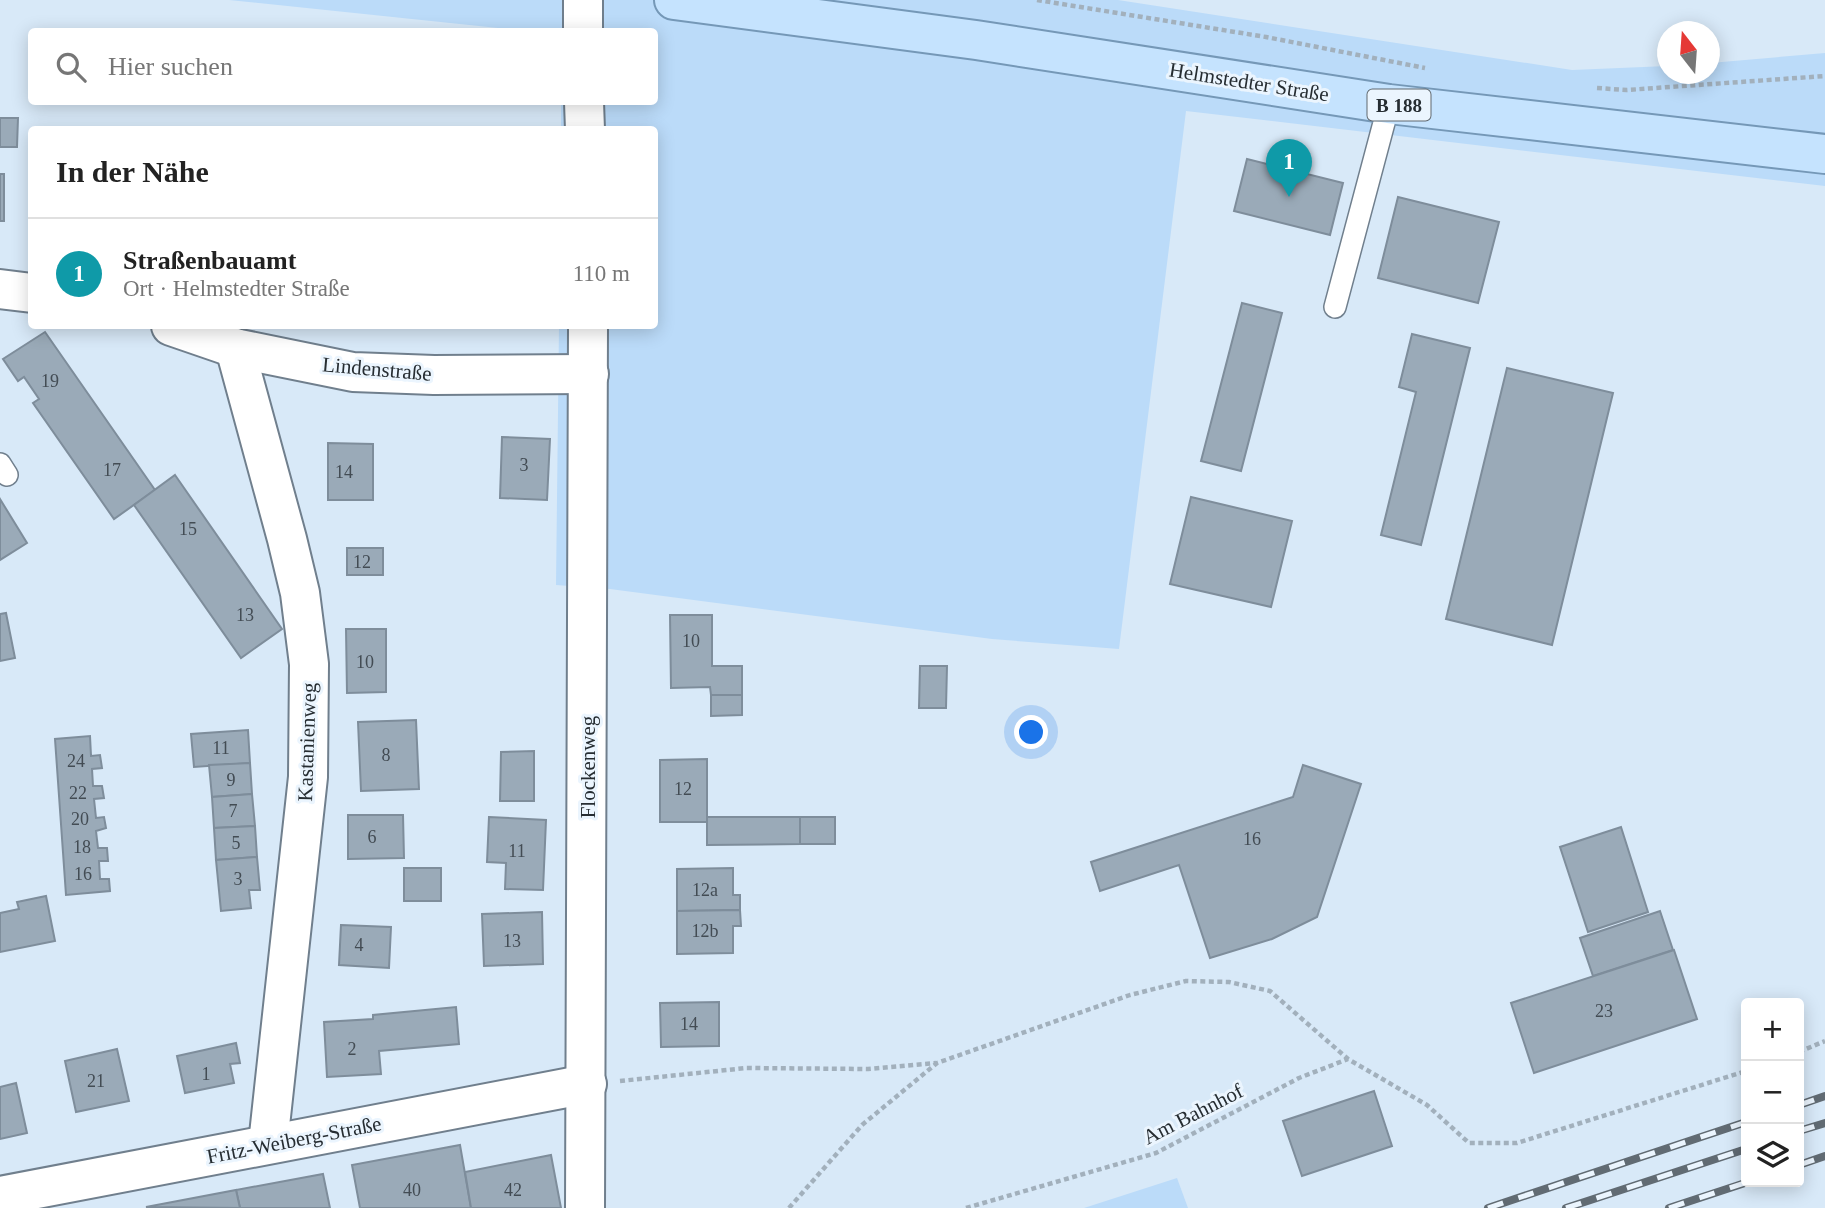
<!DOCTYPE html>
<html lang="de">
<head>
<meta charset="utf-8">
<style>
	:root { --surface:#fff; --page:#f6f6f6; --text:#222; --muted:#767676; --line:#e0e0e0; --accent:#0f766e }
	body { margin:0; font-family:Georgia,serif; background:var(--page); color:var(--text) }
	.controls { position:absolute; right:21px; bottom:21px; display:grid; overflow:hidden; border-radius:7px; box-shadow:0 4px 18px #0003 }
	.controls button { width:63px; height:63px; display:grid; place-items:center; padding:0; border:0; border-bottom:2px solid var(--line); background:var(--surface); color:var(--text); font:35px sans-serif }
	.compass { position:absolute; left:1657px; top:21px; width:63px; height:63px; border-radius:50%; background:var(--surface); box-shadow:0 4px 18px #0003; rotate:343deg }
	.you { position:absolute; left:1032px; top:733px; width:24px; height:24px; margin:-18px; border:5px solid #fff; border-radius:50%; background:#1a73e8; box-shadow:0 0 0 10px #1a73e833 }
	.badge { display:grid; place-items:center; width:46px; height:46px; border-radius:50%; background:var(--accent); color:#fff; font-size:23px; font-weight:700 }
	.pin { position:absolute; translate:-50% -58px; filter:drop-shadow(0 2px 4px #0008) }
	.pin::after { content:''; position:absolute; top:37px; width:24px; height:21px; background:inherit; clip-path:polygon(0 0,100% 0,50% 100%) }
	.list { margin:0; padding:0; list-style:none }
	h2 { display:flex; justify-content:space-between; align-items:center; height:91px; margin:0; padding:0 28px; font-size:30px }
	h2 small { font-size:23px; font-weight:400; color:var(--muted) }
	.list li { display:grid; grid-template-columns:46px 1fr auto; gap:21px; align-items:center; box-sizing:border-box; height:112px; padding:0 28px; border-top:2px solid var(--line) }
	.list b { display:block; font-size:26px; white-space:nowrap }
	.list p { margin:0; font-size:23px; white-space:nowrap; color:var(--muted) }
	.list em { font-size:23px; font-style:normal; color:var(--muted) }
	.icon { flex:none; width:38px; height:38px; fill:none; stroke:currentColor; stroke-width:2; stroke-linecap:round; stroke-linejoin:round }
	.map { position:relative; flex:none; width:1825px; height:1208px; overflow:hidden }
	.search { position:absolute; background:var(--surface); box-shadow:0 4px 18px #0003; left:28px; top:28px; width:630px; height:77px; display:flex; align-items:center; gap:18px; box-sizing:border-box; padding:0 24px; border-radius:7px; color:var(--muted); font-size:26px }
	.panel { position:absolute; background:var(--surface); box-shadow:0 4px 18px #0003; left:28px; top:126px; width:630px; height:203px; border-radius:7px }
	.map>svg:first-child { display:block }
	.green { fill:#bbdbf9 }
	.building { fill:#9aaab8; stroke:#7e8d9b; stroke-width:2 }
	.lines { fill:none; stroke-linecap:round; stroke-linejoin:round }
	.lane-casing { stroke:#707f8d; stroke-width:24 }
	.street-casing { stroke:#707f8d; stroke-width:42 }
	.primary-casing { stroke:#7598b7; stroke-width:42 }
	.path { stroke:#a2b0bc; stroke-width:4.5; stroke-dasharray:5 3.5; stroke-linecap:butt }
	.lane { stroke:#fff; stroke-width:21 }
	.street { stroke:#fff; stroke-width:38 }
	.primary { stroke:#c5e3fe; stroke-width:38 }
	.rail-casing { stroke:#616b73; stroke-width:8 }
	.rail { stroke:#ebf5fe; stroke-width:5; stroke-dasharray:16; stroke-linecap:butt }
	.labels { text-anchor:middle; stroke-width:6; stroke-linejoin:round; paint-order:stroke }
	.number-label { font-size:18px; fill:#434c54 }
	.shield { fill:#ebf5fe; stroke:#61696f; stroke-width:2 }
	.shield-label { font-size:19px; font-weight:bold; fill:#262d32 }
	.street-label { font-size:21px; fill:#262d32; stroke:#ebf5fe }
</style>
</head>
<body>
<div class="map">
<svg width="1825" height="1208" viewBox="0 0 1825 1208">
	<rect width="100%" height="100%" fill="#d8e9f8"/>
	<g class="green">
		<polygon points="229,0 1118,0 1572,70 1667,66 1668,74 1710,74 1710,63 1825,53 1825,186 1186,111 1119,649 992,639 610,589 556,585 559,326 654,326 654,130 561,129 561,102 654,102 654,32 527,31"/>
		<polygon points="1177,1178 1188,1208 1084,1208"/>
	</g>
	<g class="building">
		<polygon points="0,118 18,118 17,147 0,147"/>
		<polygon points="1247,159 1343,183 1330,235 1234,211"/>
		<rect x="0" y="174" width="4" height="47"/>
		<polygon points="1398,197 1499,222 1478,303 1378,278"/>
		<polygon points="1242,303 1282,313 1241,471 1201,461"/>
		<polygon points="45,332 155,490 114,519 33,403 39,399 24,377 18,381 3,359"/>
		<polygon points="1412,334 1470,348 1421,545 1381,535 1416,392 1399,387"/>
		<polygon points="1507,368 1613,393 1552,645 1446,619"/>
		<polygon points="502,437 550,439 547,500 500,498"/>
		<polygon points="328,443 373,444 373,500 328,500"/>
		<polygon points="175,475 282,629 241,658 134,505"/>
		<polygon points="1191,497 1292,521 1271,607 1170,584"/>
		<polygon points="0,499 27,543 0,560"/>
		<rect x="347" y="548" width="36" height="27"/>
		<polygon points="6,613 15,658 0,661 0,614"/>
		<polygon points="670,615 712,615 712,666 742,666 742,695 711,695 710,687 671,688"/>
		<polygon points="346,629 386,629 386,692 347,693"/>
		<polygon points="920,666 947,666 946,708 919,708"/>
		<polygon points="711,695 742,695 742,715 711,716"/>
		<polygon points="416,720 419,789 361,791 358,722"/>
		<polygon points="248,730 250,763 194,767 191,734"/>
		<polygon points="90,736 91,756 100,755 102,768 92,769 93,786 102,786 104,798 94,799 96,818 104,817 106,828 96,831 98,848 107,848 108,861 99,861 100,879 109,879 110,891 66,895 55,739"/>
		<polygon points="534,751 534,801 500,801 501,752"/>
		<polygon points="707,759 707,822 660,822 660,760"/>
		<polygon points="250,763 252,794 212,797 209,765"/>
		<polygon points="1303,765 1361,784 1317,917 1272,939 1210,958 1179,865 1100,891 1091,862 1293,797"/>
		<polygon points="252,794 255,826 214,828 212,797"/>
		<polygon points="348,815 403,815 404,858 348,859"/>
		<polygon points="489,817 546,820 543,890 505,889 506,863 487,862"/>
		<polygon points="707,817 800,817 800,844 707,845"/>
		<rect x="800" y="817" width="35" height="27"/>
		<polygon points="255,826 257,857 216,860 214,828"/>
		<polygon points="1621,827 1648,912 1588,932 1560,847"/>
		<polygon points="257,857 260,890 249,890 251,908 221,911 216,860"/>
		<rect x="404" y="868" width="37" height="33"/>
		<polygon points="733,868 733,895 740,895 740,910 677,911 677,869"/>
		<polygon points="46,896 55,941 0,952 0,913 19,909 17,902"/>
		<polygon points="740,910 741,926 733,926 733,953 677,954 677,911"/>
		<polygon points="1660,911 1673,950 1593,976 1580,938"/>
		<polygon points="542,912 543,964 484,966 482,914"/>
		<polygon points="341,925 391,927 389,968 339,965"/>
		<polygon points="1674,950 1697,1019 1534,1073 1511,1003"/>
		<polygon points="719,1002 719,1046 661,1047 660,1003"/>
		<polygon points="456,1007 459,1044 379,1051 381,1074 327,1077 324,1022 373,1019 373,1015"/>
		<polygon points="236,1043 240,1063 230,1064 234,1083 185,1093 177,1056"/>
		<polygon points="117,1049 129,1101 76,1112 65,1061"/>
		<polygon points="16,1083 27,1133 0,1139 0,1087"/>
		<polygon points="1374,1091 1392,1146 1302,1176 1283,1121"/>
		<polygon points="460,1145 471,1208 360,1208 352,1165"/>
		<polygon points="551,1155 561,1208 471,1208 465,1172"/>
		<polygon points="323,1174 330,1208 240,1208 236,1190"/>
		<polygon points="236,1190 240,1208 146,1207"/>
	</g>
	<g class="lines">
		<defs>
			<g id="lane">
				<polyline points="1335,307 1389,104"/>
				<polyline points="0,464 7,475"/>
			</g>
			<g id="street">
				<polyline points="583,0 583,32"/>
				<polyline points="584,102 585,130"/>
				<polyline points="0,289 32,293"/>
				<polyline points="171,326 235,348 353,372 434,375 589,374"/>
				<polyline points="235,348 287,539 300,593 309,664 308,777 268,1144"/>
				<polyline points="0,1196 587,1084"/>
				<polyline points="585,1208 588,326"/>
			</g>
			<polyline id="primary" points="674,0 976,40 1389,104 1825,154"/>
		</defs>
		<use href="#lane" class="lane-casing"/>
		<use href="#street" class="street-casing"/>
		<use href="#primary" class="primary-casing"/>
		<g class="path">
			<polyline points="1037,0 1266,37 1425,68"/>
			<polyline points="1597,88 1627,90 1825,76"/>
			<polyline points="1799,1052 1825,1041"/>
			<polyline points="620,1081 746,1068 868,1069 936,1063"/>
			<polyline points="789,1208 862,1125 937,1063 1130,995 1186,981 1229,982 1270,991 1348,1059 1427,1105 1469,1143 1517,1143 1746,1071"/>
			<polyline points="966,1208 1156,1153 1299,1078 1348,1059"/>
		</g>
		<use href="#lane" class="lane"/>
		<use href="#street" class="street"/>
		<use href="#primary" class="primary"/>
		<defs>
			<g id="rail">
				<polyline points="1799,1105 1825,1096"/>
				<polyline points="1799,1131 1825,1123"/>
				<polyline points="1799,1165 1825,1156"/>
				<polyline points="1488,1208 1746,1122"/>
				<polyline points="1566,1208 1746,1149"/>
				<polyline points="1669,1208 1748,1182"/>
			</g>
		</defs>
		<use href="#rail" class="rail-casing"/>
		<use href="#rail" class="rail"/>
	</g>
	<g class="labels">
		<g class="number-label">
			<text x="50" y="387">19</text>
			<text x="524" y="471">3</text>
			<text x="112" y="476">17</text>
			<text x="344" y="478">14</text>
			<text x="188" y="535">15</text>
			<text x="362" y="568">12</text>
			<text x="245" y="621">13</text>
			<text x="691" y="647">10</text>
			<text x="365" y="668">10</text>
			<text x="221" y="754">11</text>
			<text x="386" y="761">8</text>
			<text x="76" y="767">24</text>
			<text x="231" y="786">9</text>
			<text x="683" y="795">12</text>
			<text x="78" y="799">22</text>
			<text x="233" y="817">7</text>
			<text x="80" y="825">20</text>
			<text x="372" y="843">6</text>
			<text x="1252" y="845">16</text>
			<text x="236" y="849">5</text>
			<text x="82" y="853">18</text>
			<text x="517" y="857">11</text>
			<text x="83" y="880">16</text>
			<text x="238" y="885">3</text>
			<text x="705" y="896">12a</text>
			<text x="705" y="937">12b</text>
			<text x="512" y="947">13</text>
			<text x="359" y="951">4</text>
			<text x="1604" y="1017">23</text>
			<text x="689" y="1030">14</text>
			<text x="352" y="1055">2</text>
			<text x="206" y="1080">1</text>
			<text x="96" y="1087">21</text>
			<text x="412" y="1196">40</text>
			<text x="513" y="1196">42</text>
		</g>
		<rect class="shield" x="1367.5" y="89.5" width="63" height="31" rx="5"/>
		<g class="shield-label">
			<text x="1399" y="112">B 188</text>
		</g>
		<g class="street-label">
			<text transform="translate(1249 82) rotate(9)" y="7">Helmstedter Straße</text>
			<text transform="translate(377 369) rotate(5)" y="7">Lindenstraße</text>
			<text transform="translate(307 742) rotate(-88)" y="7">Kastanienweg</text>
			<text transform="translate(588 767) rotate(-90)" y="7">Flockenweg</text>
			<text transform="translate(1193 1114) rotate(-27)" y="7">Am Bahnhof</text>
			<text transform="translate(294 1140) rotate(-11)" y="7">Fritz-Weiberg-Straße</text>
		</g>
	</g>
</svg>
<div class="controls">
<button>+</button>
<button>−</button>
<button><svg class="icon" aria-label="layers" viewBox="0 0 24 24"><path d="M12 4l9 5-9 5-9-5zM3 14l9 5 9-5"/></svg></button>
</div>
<svg class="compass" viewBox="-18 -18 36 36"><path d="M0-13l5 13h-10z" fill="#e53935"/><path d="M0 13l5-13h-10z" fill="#767676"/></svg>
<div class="you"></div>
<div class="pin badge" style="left:1289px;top:197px;background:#0f9aa8">1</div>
<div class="search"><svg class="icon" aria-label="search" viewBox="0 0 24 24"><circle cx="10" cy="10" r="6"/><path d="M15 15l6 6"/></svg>Hier suchen</div>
<section class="panel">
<h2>In der Nähe<small></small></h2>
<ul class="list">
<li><span class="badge" style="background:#0f9aa8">1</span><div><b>Straßenbauamt</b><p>Ort · Helmstedter Straße</p></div><em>110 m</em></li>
</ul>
</section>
</div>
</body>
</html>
